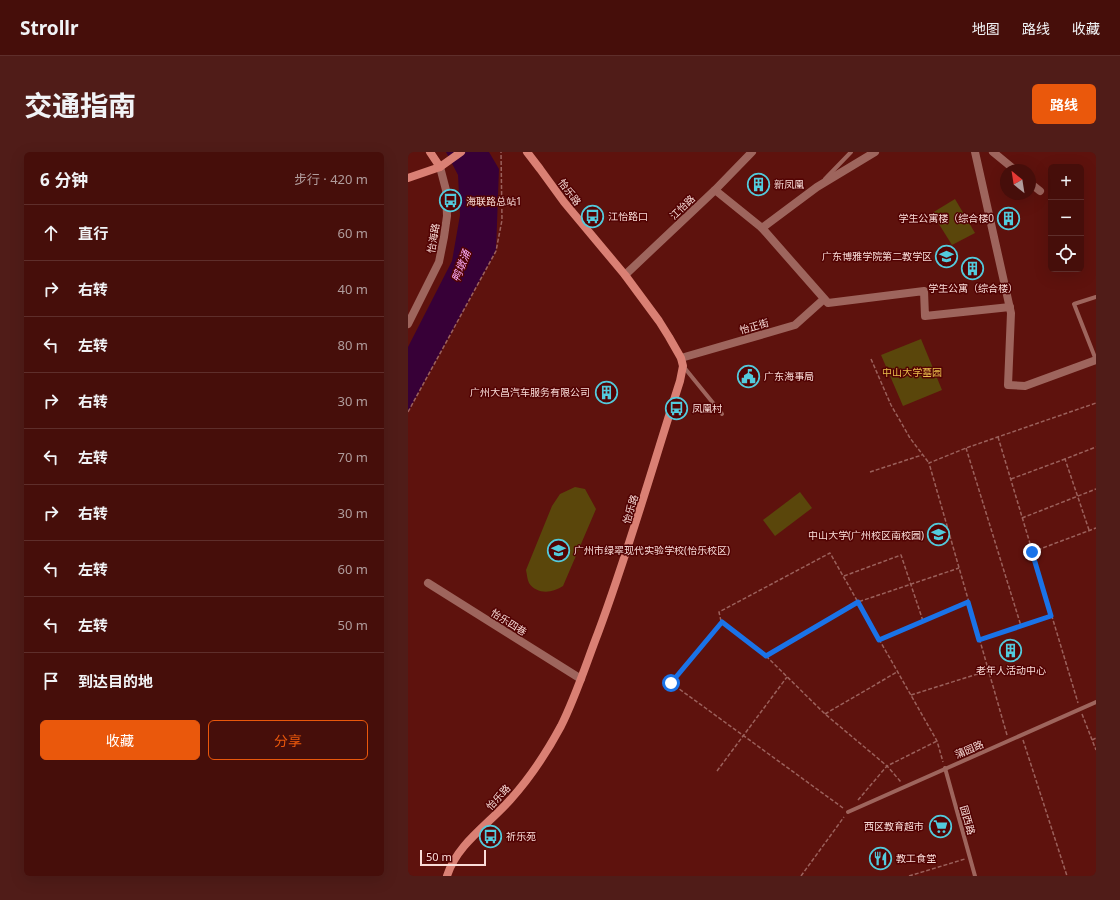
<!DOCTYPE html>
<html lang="zh">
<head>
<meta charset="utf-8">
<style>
	:root { --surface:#460e0a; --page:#501c18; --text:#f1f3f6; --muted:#b09c9c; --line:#5e2e2b; --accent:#ea580c }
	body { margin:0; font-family:"Noto Sans","Noto Sans SC",sans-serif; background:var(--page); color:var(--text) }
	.controls { position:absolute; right:12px; top:12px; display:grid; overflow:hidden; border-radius:6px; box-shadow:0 4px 16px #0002 }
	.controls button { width:36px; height:36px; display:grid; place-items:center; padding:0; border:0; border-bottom:1px solid var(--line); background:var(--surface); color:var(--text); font:20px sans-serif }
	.compass { position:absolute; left:592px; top:12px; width:36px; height:36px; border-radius:50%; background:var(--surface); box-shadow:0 4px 16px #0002; rotate:330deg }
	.scale { position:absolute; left:12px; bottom:10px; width:66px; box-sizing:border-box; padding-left:4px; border:2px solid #f9dcd8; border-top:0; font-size:11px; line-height:14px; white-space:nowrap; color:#f9dcd8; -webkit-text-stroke:3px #520303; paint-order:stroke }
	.stop { position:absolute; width:12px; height:12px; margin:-9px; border:3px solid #1a73e8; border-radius:50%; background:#fff }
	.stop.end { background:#1a73e8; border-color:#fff; box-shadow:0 1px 4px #0008 }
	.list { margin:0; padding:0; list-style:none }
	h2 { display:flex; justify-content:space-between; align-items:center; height:52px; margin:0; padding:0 16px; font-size:17px }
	h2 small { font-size:13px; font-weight:400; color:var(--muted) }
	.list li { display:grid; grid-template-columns:26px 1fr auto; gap:12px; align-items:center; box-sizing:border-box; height:56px; padding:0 16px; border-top:1px solid var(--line) }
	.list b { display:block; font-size:15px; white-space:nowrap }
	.list em { font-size:13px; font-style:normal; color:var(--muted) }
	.actions { display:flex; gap:8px; padding:12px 16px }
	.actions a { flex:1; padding:9px 0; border:1px solid var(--accent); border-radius:6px; text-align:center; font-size:14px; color:var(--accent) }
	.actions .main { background:var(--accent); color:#fff }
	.icon { flex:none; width:22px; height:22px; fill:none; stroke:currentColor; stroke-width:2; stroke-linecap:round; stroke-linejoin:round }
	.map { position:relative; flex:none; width:688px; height:724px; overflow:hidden; border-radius:6px }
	header { display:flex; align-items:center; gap:24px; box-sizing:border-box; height:56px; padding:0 20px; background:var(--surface); border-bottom:1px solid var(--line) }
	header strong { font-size:19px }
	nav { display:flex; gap:22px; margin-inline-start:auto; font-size:14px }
	.intro { display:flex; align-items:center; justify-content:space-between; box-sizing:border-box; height:96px; padding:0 24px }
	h1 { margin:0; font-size:28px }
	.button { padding:10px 18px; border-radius:6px; background:var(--accent); color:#fff; font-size:14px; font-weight:700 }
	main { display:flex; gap:24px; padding:0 24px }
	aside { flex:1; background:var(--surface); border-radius:6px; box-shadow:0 4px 16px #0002 }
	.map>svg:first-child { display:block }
	.green { fill:#5a460b }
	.water { fill:#370037 }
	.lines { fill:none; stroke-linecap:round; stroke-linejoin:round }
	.path { stroke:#9b615c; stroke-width:1.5; stroke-dasharray:4 2; stroke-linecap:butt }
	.lane { stroke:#9e655d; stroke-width:4 }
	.street { stroke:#9e655d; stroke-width:8 }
	.secondary { stroke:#da8074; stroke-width:8 }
	.route { stroke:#1a73e8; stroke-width:5 }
	.labels { text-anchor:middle; stroke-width:3; stroke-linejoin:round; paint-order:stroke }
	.poi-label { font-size:10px; fill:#f9dcd8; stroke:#520303; text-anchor:start }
	.street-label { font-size:10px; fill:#f9dcd8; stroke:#520303 }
	.park-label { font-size:10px; fill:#e8be4c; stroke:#520303 }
	.water-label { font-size:11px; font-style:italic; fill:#fcaaf9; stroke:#520303 }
</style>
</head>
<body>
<header>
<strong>Strollr</strong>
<nav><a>地图</a><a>路线</a><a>收藏</a></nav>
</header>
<div class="intro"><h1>交通指南</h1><a class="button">路线</a></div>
<main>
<aside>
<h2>6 分钟<small>步行 · 420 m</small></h2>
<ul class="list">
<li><svg class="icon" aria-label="ahead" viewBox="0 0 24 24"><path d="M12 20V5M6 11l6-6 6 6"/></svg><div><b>直行</b></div><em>60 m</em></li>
<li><svg class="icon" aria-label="right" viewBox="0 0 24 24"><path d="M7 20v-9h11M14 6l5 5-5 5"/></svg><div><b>右转</b></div><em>40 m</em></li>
<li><svg class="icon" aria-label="left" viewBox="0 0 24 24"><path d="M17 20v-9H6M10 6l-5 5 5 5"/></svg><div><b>左转</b></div><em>80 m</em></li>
<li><svg class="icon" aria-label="right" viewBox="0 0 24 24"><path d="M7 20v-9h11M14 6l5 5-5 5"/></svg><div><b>右转</b></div><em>30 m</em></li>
<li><svg class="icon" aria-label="left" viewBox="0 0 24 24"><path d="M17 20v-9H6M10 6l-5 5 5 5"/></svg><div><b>左转</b></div><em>70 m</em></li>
<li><svg class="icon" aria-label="right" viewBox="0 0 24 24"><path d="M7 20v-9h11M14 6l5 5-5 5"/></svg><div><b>右转</b></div><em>30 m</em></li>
<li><svg class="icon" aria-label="left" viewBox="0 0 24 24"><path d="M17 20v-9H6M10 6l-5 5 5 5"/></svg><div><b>左转</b></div><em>60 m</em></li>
<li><svg class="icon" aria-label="left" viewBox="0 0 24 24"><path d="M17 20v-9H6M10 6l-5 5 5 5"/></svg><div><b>左转</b></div><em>50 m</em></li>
<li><svg class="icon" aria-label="arrive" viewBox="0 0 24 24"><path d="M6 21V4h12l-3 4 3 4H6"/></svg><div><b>到达目的地</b></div></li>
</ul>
<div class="actions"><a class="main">收藏</a><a>分享</a></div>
</aside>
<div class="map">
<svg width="688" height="724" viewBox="0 0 688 724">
	<rect width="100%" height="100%" fill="#5e120d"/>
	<g class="green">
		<polygon points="547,47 567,81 544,93 524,61"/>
		<polygon points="513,187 534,238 495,254 473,203"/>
		<path d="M167 335 177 337 188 357 155 434C145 441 129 443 121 431 119 427 119 422 118 418L144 354 152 342Z"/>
		<polygon points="392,340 404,356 367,384 355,368"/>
	</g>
	<polygon class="water" points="38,0 81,0 91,17 88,99 0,260 0,195 44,109 52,63 50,23"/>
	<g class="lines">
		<g class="path">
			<polyline points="463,207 483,253 502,286 521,311"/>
			<polyline points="0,260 88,99 94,68 93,0"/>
			<polyline points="590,285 670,551"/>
			<polyline points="558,296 613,474"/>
			<polyline points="462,320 514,303"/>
			<polyline points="603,327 657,307"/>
			<polyline points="614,366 688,337"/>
			<polyline points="681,378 657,307 688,295"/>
			<polyline points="624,400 688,376"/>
			<polyline points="436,424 493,403 515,469"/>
			<polyline points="313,469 311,460 422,401 529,589 535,610"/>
			<polyline points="471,488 559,450"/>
			<polyline points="571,488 643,463"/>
			<polyline points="358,504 450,450 551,416"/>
			<polyline points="503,543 579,519"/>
			<polyline points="417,562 489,520"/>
			<polyline points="674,562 688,598"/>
			<polyline points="599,583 521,311 558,296 688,251"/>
			<polyline points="615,588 659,724"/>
			<polyline points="684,588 688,586"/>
			<polyline points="309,619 379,525"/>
			<polyline points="450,648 479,614 529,589"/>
			<polyline points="435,656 263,531 313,470 358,504 417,562 479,614 493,630"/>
			<polyline points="393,724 436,665"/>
			<polyline points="501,724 557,707"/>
		</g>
		<g class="lane">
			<polyline points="417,27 443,0"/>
			<polyline points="688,208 666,152 688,145"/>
			<polyline points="275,214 314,262"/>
			<polyline points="537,616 567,724"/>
			<polyline points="440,660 688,550"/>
		</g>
		<g class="street">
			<polyline points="567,0 603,161 600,233 617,234 688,208"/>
			<polyline points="585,0 607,18"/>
			<polyline points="622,31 632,39"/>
			<polyline points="307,38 354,76 409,35 467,0"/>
			<polyline points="354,76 420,151 516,139 517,164 602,155"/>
			<polyline points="217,123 307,38 344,0"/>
			<polyline points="0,172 31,110 36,85 39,64 38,38 32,15"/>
			<polyline points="273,206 387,173 416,147"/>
			<polyline points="20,431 173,527"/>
		</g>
		<g class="secondary">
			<polyline points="22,0 32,15"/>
			<polyline points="0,26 32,15 53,0"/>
			<path d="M39 724C49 692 81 672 102 648 122 626 139 600 153 574 168 544 178 512 190 481 221 398 245 313 272 229L275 214 273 206 261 185 251 169 217 123 156 50 132 17 119 0"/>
		</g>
	</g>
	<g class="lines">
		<polyline class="route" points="263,531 314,470 358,504 450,450 471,488 560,450 571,488 643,464 624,400"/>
	</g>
	<defs>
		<symbol id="building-ring" viewBox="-11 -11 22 22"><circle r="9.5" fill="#520303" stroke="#53cadc" stroke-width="1.5"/><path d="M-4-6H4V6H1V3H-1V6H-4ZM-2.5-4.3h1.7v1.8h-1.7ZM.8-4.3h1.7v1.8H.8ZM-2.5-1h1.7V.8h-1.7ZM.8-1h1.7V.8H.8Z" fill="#53cadc"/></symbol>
		<symbol id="bus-ring" viewBox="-11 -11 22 22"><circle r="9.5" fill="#520303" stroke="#53cadc" stroke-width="1.5"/><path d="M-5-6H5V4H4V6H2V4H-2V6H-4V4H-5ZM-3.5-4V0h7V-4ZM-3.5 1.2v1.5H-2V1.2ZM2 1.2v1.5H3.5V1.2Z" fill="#53cadc"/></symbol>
		<symbol id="university-ring" viewBox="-11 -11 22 22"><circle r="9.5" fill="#520303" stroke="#53cadc" stroke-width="1.5"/><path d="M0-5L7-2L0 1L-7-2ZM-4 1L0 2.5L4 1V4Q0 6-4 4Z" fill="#53cadc"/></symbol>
		<symbol id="civic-ring" viewBox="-11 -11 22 22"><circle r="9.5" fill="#520303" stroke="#53cadc" stroke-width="1.5"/><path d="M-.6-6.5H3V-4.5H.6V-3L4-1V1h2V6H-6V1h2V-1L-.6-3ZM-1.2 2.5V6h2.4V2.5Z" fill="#53cadc"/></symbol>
		<symbol id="school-ring" viewBox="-11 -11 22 22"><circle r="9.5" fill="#520303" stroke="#53cadc" stroke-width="1.5"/><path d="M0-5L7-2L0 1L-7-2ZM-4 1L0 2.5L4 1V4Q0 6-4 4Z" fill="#53cadc"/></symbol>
		<symbol id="supermarket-ring" viewBox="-11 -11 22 22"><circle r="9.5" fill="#520303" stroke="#53cadc" stroke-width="1.5"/><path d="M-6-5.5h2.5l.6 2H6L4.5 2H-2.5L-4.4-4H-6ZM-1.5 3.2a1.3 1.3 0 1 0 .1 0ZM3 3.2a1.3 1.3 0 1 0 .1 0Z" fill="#53cadc"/></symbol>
		<symbol id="restaurant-ring" viewBox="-11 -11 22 22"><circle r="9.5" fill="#520303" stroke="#53cadc" stroke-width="1.5"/><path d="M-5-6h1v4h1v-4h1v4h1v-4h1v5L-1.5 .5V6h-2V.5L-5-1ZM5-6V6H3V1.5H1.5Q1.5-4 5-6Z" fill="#53cadc"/></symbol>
	</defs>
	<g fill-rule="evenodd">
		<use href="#building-ring" x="338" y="20" width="25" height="25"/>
		<use href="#bus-ring" x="30" y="36" width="25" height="25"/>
		<use href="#bus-ring" x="172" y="52" width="25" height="25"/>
		<use href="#building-ring" x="588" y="54" width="25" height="25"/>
		<use href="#university-ring" x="526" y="92" width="25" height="25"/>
		<use href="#building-ring" x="552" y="104" width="25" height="25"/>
		<use href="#civic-ring" x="328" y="212" width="25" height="25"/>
		<use href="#building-ring" x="186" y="228" width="25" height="25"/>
		<use href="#bus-ring" x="256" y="244" width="25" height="25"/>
		<use href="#university-ring" x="518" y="370" width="25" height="25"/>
		<use href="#school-ring" x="138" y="386" width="25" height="25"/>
		<use href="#building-ring" x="590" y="486" width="25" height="25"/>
		<use href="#supermarket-ring" x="520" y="662" width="25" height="25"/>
		<use href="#bus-ring" x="70" y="672" width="25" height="25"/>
		<use href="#restaurant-ring" x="460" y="694" width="25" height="25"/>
	</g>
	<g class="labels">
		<g class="poi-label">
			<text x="366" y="36">新凤凰</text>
			<text x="58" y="53">海联路总站1</text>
			<text x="200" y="68">江怡路口</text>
			<text x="586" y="70" text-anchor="end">学生公寓楼（综合楼0</text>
			<text x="524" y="108" text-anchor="end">广东博雅学院第二教学区</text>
			<text x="565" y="140" text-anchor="middle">学生公寓（综合楼）</text>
			<text x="356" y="228">广东海事局</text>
			<text x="182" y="244" text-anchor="end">广州大昌汽车服务有限公司</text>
			<text x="284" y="260">凤凰村</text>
			<text x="516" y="387" text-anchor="end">中山大学(广州校区南校园)</text>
			<text x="166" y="402">广州市绿翠现代实验学校(怡乐校区)</text>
			<text x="603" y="522" text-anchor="middle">老年人活动中心</text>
			<text x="516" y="678" text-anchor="end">西区教育超市</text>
			<text x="98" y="688">祈乐苑</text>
			<text x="488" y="710">教工食堂</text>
		</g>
		<g class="street-label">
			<text transform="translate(162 40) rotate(53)" y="4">怡乐路</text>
			<text transform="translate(274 55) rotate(-44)" y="4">江怡路</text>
			<text transform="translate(25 86) rotate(-81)" y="4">怡海路</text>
			<text transform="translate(346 174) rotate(-16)" y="4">怡正街</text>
			<text transform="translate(222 357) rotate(-73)" y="4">怡乐路</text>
			<text transform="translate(101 470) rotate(32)" y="4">怡乐四巷</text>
			<text transform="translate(561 597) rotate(-23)" y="4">蒲园路</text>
			<text transform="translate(90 645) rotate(-47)" y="4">怡乐路</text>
			<text transform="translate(560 668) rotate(74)" y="4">园西路</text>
		</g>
		<g class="park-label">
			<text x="504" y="224">中山大学墓园</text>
		</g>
		<g class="water-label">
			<text transform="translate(53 114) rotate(-69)" y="4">鸭墩涌</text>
		</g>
	</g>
</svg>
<div class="controls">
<button>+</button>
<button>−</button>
<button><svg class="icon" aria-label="locate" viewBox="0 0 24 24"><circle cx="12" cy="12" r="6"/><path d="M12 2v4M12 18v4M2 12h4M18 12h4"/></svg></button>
</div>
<svg class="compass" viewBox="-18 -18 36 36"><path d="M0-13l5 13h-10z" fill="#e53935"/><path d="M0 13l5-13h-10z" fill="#b09c9c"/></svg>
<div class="scale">50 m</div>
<div class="stop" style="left:263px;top:531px"></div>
<div class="stop end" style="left:624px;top:400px"></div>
</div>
</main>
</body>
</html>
